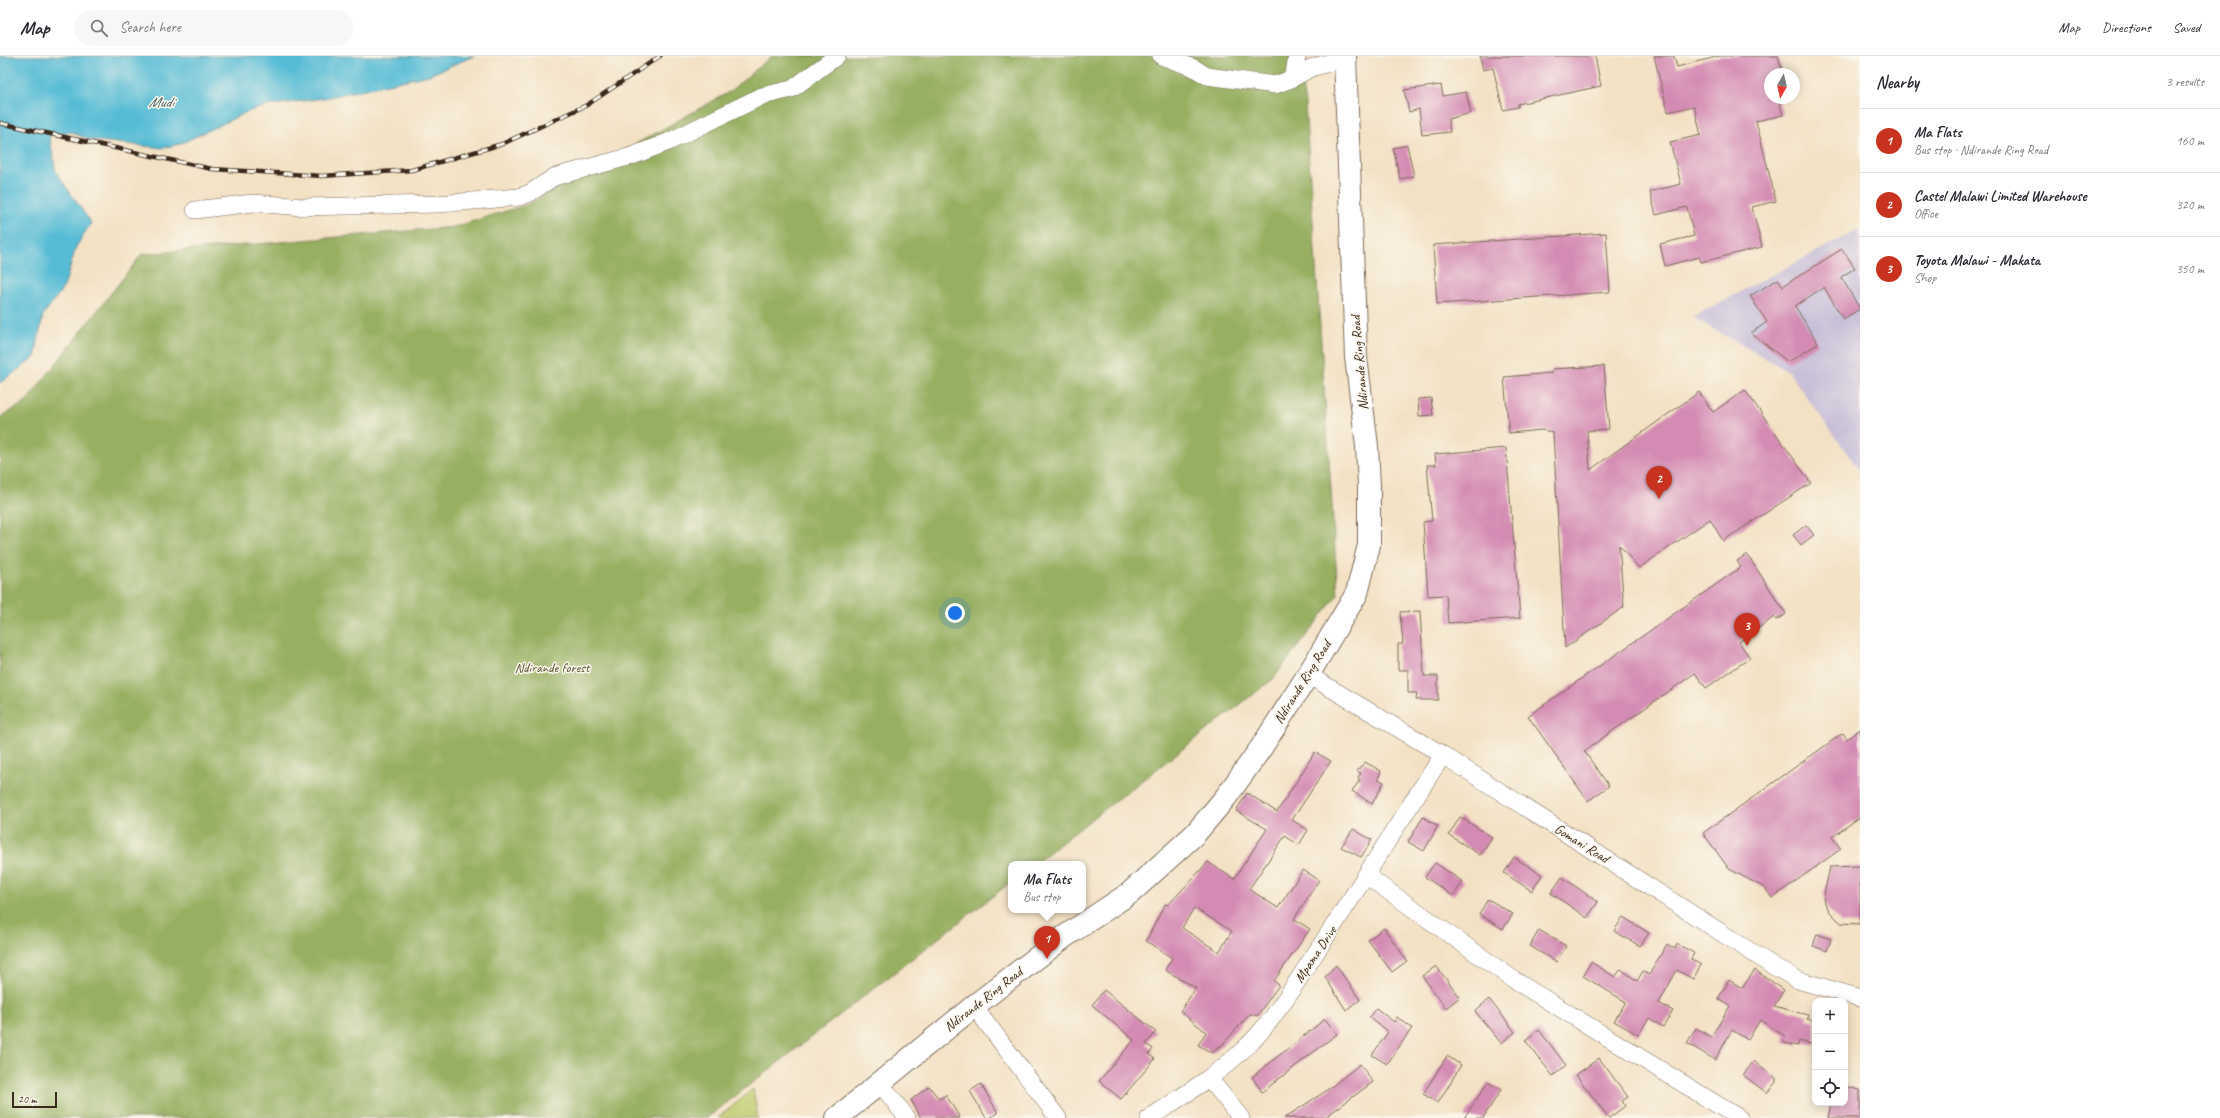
<!DOCTYPE html>
<html lang="en">
<head>
<meta charset="utf-8">
<style>
	:root { --surface:#fff; --page:#f7f7f7; --text:#2b2b33; --muted:#7c7c81; --line:#e1e1e2; --accent:#c8321e }
	body { margin:0; font-family:Caveat,sans-serif; background:var(--page); color:var(--text) }
	.controls { position:absolute; right:12px; bottom:12px; display:grid; overflow:hidden; border-radius:8px; box-shadow:0 2px 10px #0003 }
	.controls button { width:36px; height:36px; display:grid; place-items:center; padding:0; border:0; border-bottom:1px solid var(--line); background:var(--surface); color:var(--text); font:20px sans-serif }
	.compass { position:absolute; left:1764px; top:12px; width:36px; height:36px; border-radius:50%; background:var(--surface); box-shadow:0 2px 10px #0003; rotate:188deg }
	.scale { position:absolute; left:12px; bottom:10px; width:45px; box-sizing:border-box; padding-left:4px; border:2px solid #3b2a1e; border-top:0; font-size:11px; line-height:14px; white-space:nowrap; color:#3b2a1e; -webkit-text-stroke:3px #fbf7ec; paint-order:stroke }
	.you { position:absolute; left:955px; top:557px; width:14px; height:14px; margin:-10px; border:3px solid #fff; border-radius:50%; background:#1a73e8; box-shadow:0 0 0 6px #1a73e833 }
	.badge { display:grid; place-items:center; width:26px; height:26px; border-radius:50%; background:var(--accent); color:#fff; font-size:13px; font-weight:700 }
	.pin { position:absolute; translate:-50% -33px; filter:drop-shadow(0 1px 2px #0008) }
	.pin::after { content:''; position:absolute; top:21px; width:14px; height:12px; background:inherit; clip-path:polygon(0 0,100% 0,50% 100%) }
	.popup { position:absolute; left:1008px; top:805px; width:78px; height:52px; box-sizing:border-box; display:grid; place-content:center; border-radius:8px; background:var(--surface); filter:drop-shadow(0 1px 3px #0005); font-size:13px; white-space:nowrap; color:var(--muted) }
	.popup b { font-size:15px; color:var(--text) }
	.popup::after { content:''; position:absolute; left:50%; top:100%; margin-left:-8px; border:8px solid transparent; border-top-color:var(--surface) }
	.list { margin:0; padding:0; list-style:none }
	h2 { display:flex; justify-content:space-between; align-items:center; height:52px; margin:0; padding:0 16px; font-size:17px }
	h2 small { font-size:13px; font-weight:400; color:var(--muted) }
	.list li { display:grid; grid-template-columns:26px 1fr auto; gap:12px; align-items:center; box-sizing:border-box; height:64px; padding:0 16px; border-top:1px solid var(--line) }
	.list b { display:block; font-size:15px; white-space:nowrap }
	.list p { margin:0; font-size:13px; white-space:nowrap; color:var(--muted) }
	.list em { font-size:13px; font-style:normal; color:var(--muted) }
	.icon { flex:none; width:22px; height:22px; fill:none; stroke:currentColor; stroke-width:2; stroke-linecap:round; stroke-linejoin:round }
	.map { position:relative; flex:none; width:1860px; height:1062px; overflow:hidden }
	header { display:flex; align-items:center; gap:24px; box-sizing:border-box; height:56px; padding:0 20px; background:var(--surface); border-bottom:1px solid var(--line) }
	header strong { font-size:19px }
	nav { display:flex; gap:22px; margin-inline-start:auto; font-size:14px }
	.search { width:280px; height:36px; background:var(--page); display:flex; align-items:center; gap:10px; box-sizing:border-box; padding:0 14px; border-radius:22px; color:var(--muted); font-size:15px }
	main { display:flex }
	aside { flex:1; background:var(--surface) }
	.map>svg:first-child { display:block }
	.industrial { fill:#c8bfd8 }
	.green { fill:#becb6d; stroke:#7c7a46 }
	.forest { fill:#96af60; stroke:#686c3f }
	.water { fill:#57bcd5; stroke:#49737a }
	.building { fill:#d48bb3; fill-rule:evenodd }
	.lines { fill:none; stroke-linecap:round; stroke-linejoin:round }
	.street-casing { stroke:#7b6a58; stroke-width:18 }
	.secondary-casing { stroke:#7b6a58; stroke-width:24 }
	.street { stroke:#fff; stroke-width:17 }
	.secondary { stroke:#fff; stroke-width:22 }
	.rail-casing { stroke:#3b2a1e; stroke-width:4.5 }
	.rail { stroke:#fbf7ec; stroke-width:3; stroke-dasharray:9; stroke-linecap:butt }
	.labels { text-anchor:middle; stroke-width:3; stroke-linejoin:round; paint-order:stroke }
	.street-label { font-size:14px; fill:#3b2a1e; stroke:#fbf7ec }
	.park-label { font-size:14px; fill:#5c5232; stroke:#fbf7ec }
	.water-label { font-size:15px; font-style:italic; fill:#455d5e; stroke:#fbf7ec }
</style>
</head>
<body>
<header>
<strong>Map</strong>
<div class="search"><svg class="icon" aria-label="search" viewBox="0 0 24 24"><circle cx="10" cy="10" r="6"/><path d="M15 15l6 6"/></svg>Search here</div>
<nav><a>Map</a><a>Directions</a><a>Saved</a></nav>
</header>
<main>
<div class="map">
<svg width="1860" height="1062" viewBox="0 0 1860 1062">
	<rect width="100%" height="100%" fill="#fbf7ec"/>
	<filter id="ink" filterUnits="userSpaceOnUse"><feTurbulence type="fractalNoise" baseFrequency=".025" numOctaves="2"/><feDisplacementMap in="SourceGraphic" scale="8" xChannelSelector="R" yChannelSelector="G"/><feConvolveMatrix kernelMatrix="1 2 1 2 8 2 1 2 1" color-interpolation-filters="sRGB"/></filter>
	<filter id="wash" filterUnits="userSpaceOnUse"><feTurbulence type="fractalNoise" baseFrequency=".012" numOctaves="4" result="noise"/><feDisplacementMap in="SourceGraphic" scale="16" xChannelSelector="R" yChannelSelector="G"/><feGaussianBlur stdDeviation="0.9" result="paint"/><feColorMatrix in="noise" values="0 0 0 0 0 0 0 0 0 0 0 0 0 0 0 0 0 1.4 0 .05"/><feComposite in="paint" operator="in"/></filter>
	<g filter="url(#wash)">
		<rect width="100%" height="100%" fill="#f3e1c4"/>
		<polygon class="industrial" points="1860,173 1860,415 1788,315 1692,261"/>
		<polygon class="green" points="753,1033 758,1062 718,1062"/>
		<polygon class="forest" points="772,0 1297,0 1305,47 1338,538 1273,623 1034,808 1011,808 1011,826 707,1062 0,1062 0,361 25,347 142,198 454,171 529,148 729,36"/>
		<polygon class="water" points="0,0 474,0 429,19 324,42 266,50 247,56 180,88 162,92 90,84 71,76 49,79 56,116 91,167 76,191 64,231 43,259 35,301 0,327"/>
		<g id="blocks">
			<g class="building">
				<polygon points="1480,0 1595,0 1601,30 1518,48 1518,51 1503,54 1493,12 1483,14"/>
				<polygon points="1654,0 1674,0 1677,11 1720,0 1778,0 1783,18 1770,18 1770,42 1778,42 1783,59 1756,65 1776,145 1752,151 1762,191 1701,206 1699,201 1665,210 1660,188 1694,180 1687,151 1656,159 1650,136 1681,128 1670,86 1701,79 1694,50 1668,56"/>
				<polygon points="1441,29 1443,40 1466,36 1471,57 1448,63 1450,76 1422,79 1419,53 1409,56 1404,34"/>
				<polygon points="1407,89 1414,120 1400,123 1393,92"/>
				<polygon points="1606,177 1610,236 1437,248 1433,189"/>
				<polygon points="1842,193 1855,212 1841,221 1860,253 1843,263 1824,231 1795,250 1818,288 1788,306 1751,277 1767,266 1750,240 1778,223 1783,230"/>
				<polygon points="1604,310 1609,373 1587,375 1590,414 1699,336 1713,356 1745,334 1811,427 1723,485 1710,463 1639,512 1619,489 1624,551 1565,592 1553,376 1542,374 1509,377 1504,321 1552,317 1552,313"/>
				<polygon points="1431,342 1433,359 1419,360 1418,343"/>
				<polygon points="1506,392 1520,562 1448,567 1446,539 1428,540 1423,466 1432,465 1427,409 1436,409 1435,398"/>
				<polygon points="1806,469 1814,479 1801,489 1793,479"/>
				<polygon points="1747,498 1786,558 1776,564 1774,561 1739,586 1750,602 1706,632 1695,617 1584,695 1609,730 1588,745 1528,660 1741,511 1737,505"/>
				<polygon points="1420,555 1424,620 1438,620 1438,644 1416,644 1417,637 1408,637 1408,614 1398,614 1398,588 1403,588 1400,556"/>
				<polygon points="1860,673 1860,761 1832,781 1841,793 1772,842 1765,832 1729,813 1703,777 1843,677 1847,683"/>
				<path d="M1315 696 1331 705 1292 764 1308 774 1299 789 1285 780 1249 833 1278 852 1303 814 1319 824 1294 863 1310 873 1274 925 1279 929 1257 960 1250 958 1222 989 1212 997 1198 989 1206 976 1180 955 1196 932 1165 914 1172 902 1146 885 1165 848 1168 849 1208 806 1234 823 1267 773 1236 755 1247 737 1277 756ZM1194 852 1232 875 1219 896 1182 872Z"/>
				<polygon points="1365,706 1381,715 1378,723 1384,726 1372,748 1352,735 1360,724 1358,722 1361,717 1357,715"/>
				<polygon points="1423,761 1438,770 1424,795 1408,786"/>
				<polygon points="1460,761 1492,781 1480,799 1449,779"/>
				<polygon points="1353,773 1372,784 1361,801 1341,791"/>
				<polygon points="1514,801 1542,819 1532,835 1504,817"/>
				<polygon points="1435,807 1463,826 1453,840 1425,821"/>
				<polygon points="1860,810 1860,868 1841,867 1830,856 1825,847 1824,838 1830,811"/>
				<polygon points="1562,821 1598,846 1587,862 1551,837"/>
				<polygon points="1488,843 1513,858 1503,873 1479,858"/>
				<polygon points="1623,861 1649,877 1640,890 1614,875"/>
				<polygon points="1384,872 1407,905 1392,916 1368,884"/>
				<polygon points="1539,874 1566,890 1556,906 1530,890"/>
				<polygon points="1817,878 1831,883 1827,895 1813,890"/>
				<polygon points="1667,888 1675,893 1677,888 1694,897 1691,903 1701,909 1693,923 1677,914 1659,947 1673,955 1663,971 1649,962 1638,979 1614,965 1626,946 1583,920 1591,906 1615,921 1621,913 1637,925 1643,915 1649,919"/>
				<polygon points="1336,909 1360,944 1346,954 1325,921"/>
				<polygon points="1436,910 1460,941 1446,952 1422,920"/>
				<polygon points="1755,914 1784,934 1774,950 1808,959 1807,963 1815,965 1815,989 1799,985 1798,990 1784,987 1785,980 1760,964 1748,984 1732,974 1715,1004 1687,987 1696,972 1711,981 1730,950 1718,943 1729,924 1742,932"/>
				<polygon points="1104,934 1156,976 1146,988 1153,993 1149,998 1155,1003 1121,1043 1099,1025 1134,984 1092,949"/>
				<polygon points="1489,943 1515,976 1501,987 1475,955"/>
				<polygon points="1376,952 1394,966 1397,961 1412,972 1387,1008 1372,999 1388,976 1369,961"/>
				<polygon points="1325,963 1337,978 1262,1036 1252,1021"/>
				<polygon points="1539,974 1566,1009 1553,1020 1525,984"/>
				<polygon points="1447,1000 1461,1009 1438,1047 1423,1038"/>
				<polygon points="1599,1002 1628,1041 1622,1045 1625,1050 1609,1062 1576,1019"/>
				<polygon points="1754,1005 1776,1022 1776,1026 1767,1037 1743,1019"/>
				<polygon points="1360,1008 1373,1026 1327,1060 1324,1062 1284,1062 1326,1035"/>
				<polygon points="1488,1026 1501,1034 1483,1062 1464,1062"/>
				<polygon points="981,1028 998,1057 990,1062 986,1062 970,1035"/>
				<polygon points="929,1030 939,1043 946,1039 960,1062 921,1062 911,1044"/>
				<polygon points="1845,1030 1860,1034 1860,1062 1828,1062 1831,1047 1845,1047"/>
			</g>
		</g>
	</g>
	<g filter="url(#ink)">
		<use href="#blocks" fill-opacity="0" stroke="#7b6a58" stroke-width="1"/>
		<g class="lines">
			<defs>
				<g id="street">
					<polyline points="1161,0 1194,12 1207,20 1275,29 1291,23 1294,18 1297,0"/>
					<polyline points="1291,23 1311,12 1345,2"/>
					<polyline points="195,154 253,147 303,151 438,148 519,141 530,137 554,121 632,100 668,86 762,40 792,33 837,0"/>
					<polyline points="1308,619 1443,699 1775,911 1798,924 1860,942"/>
					<polyline points="1367,820 1514,924 1739,1062"/>
					<polyline points="974,950 1058,1062"/>
					<polyline points="1209,1022 1241,1062"/>
					<polyline points="880,1027 907,1062"/>
					<path d="M1149 1062C1181 1041 1214 1021 1242 995 1272 968 1293 931 1315 898 1359 832 1399 765 1443 699"/>
				</g>
				<polyline id="secondary" points="837,1062 974,950 1064,881 1130,837 1195,778 1226,741 1261,692 1308,619 1357,537 1369,489 1369,429 1367,390 1356,301 1345,0"/>
			</defs>
			<use href="#street" class="street-casing"/>
			<use href="#secondary" class="secondary-casing"/>
			<use href="#street" class="street"/>
			<use href="#secondary" class="secondary"/>
			<defs>
				<polyline id="rail" points="0,67 212,113 322,120 412,114 502,88 587,49 660,0"/>
			</defs>
			<use href="#rail" class="rail-casing"/>
			<use href="#rail" class="rail"/>
		</g>
	</g>
	<g class="labels">
		<g class="street-label">
			<text transform="translate(1359 307) rotate(-95)" y="5">Ndirande Ring Road</text>
			<text transform="translate(1302 626) rotate(-58)" y="5">Ndirande Ring Road</text>
			<text transform="translate(1582 787) rotate(32)" y="5">Gomani Road</text>
			<text transform="translate(1315 898) rotate(-56)" y="5">Mpama Drive</text>
			<text transform="translate(983 943) rotate(-38)" y="5">Ndirande Ring Road</text>
		</g>
		<g class="park-label">
			<text x="552" y="616">Ndirande forest</text>
		</g>
		<g class="water-label">
			<text x="161" y="51">Mudi</text>
		</g>
	</g>
</svg>
<div class="controls">
<button>+</button>
<button>−</button>
<button><svg class="icon" aria-label="locate" viewBox="0 0 24 24"><circle cx="12" cy="12" r="6"/><path d="M12 2v4M12 18v4M2 12h4M18 12h4"/></svg></button>
</div>
<svg class="compass" viewBox="-18 -18 36 36"><path d="M0-13l5 13h-10z" fill="#e53935"/><path d="M0 13l5-13h-10z" fill="#7c7c81"/></svg>
<div class="scale">20 m</div>
<div class="you"></div>
<div class="pin badge" style="left:1047px;top:903px">1</div>
<div class="popup"><b>Ma Flats</b>Bus stop</div>
<div class="pin badge" style="left:1659px;top:443px">2</div>
<div class="pin badge" style="left:1747px;top:590px">3</div>
</div>
<aside>
<h2>Nearby<small>3 results</small></h2>
<ul class="list">
<li><span class="badge">1</span><div><b>Ma Flats</b><p>Bus stop · Ndirande Ring Road</p></div><em>160 m</em></li>
<li><span class="badge">2</span><div><b>Castel Malawi Limited Warehouse</b><p>Office</p></div><em>320 m</em></li>
<li><span class="badge">3</span><div><b>Toyota Malawi - Makata</b><p>Shop</p></div><em>350 m</em></li>
</ul>
</aside>
</main>
</body>
</html>
